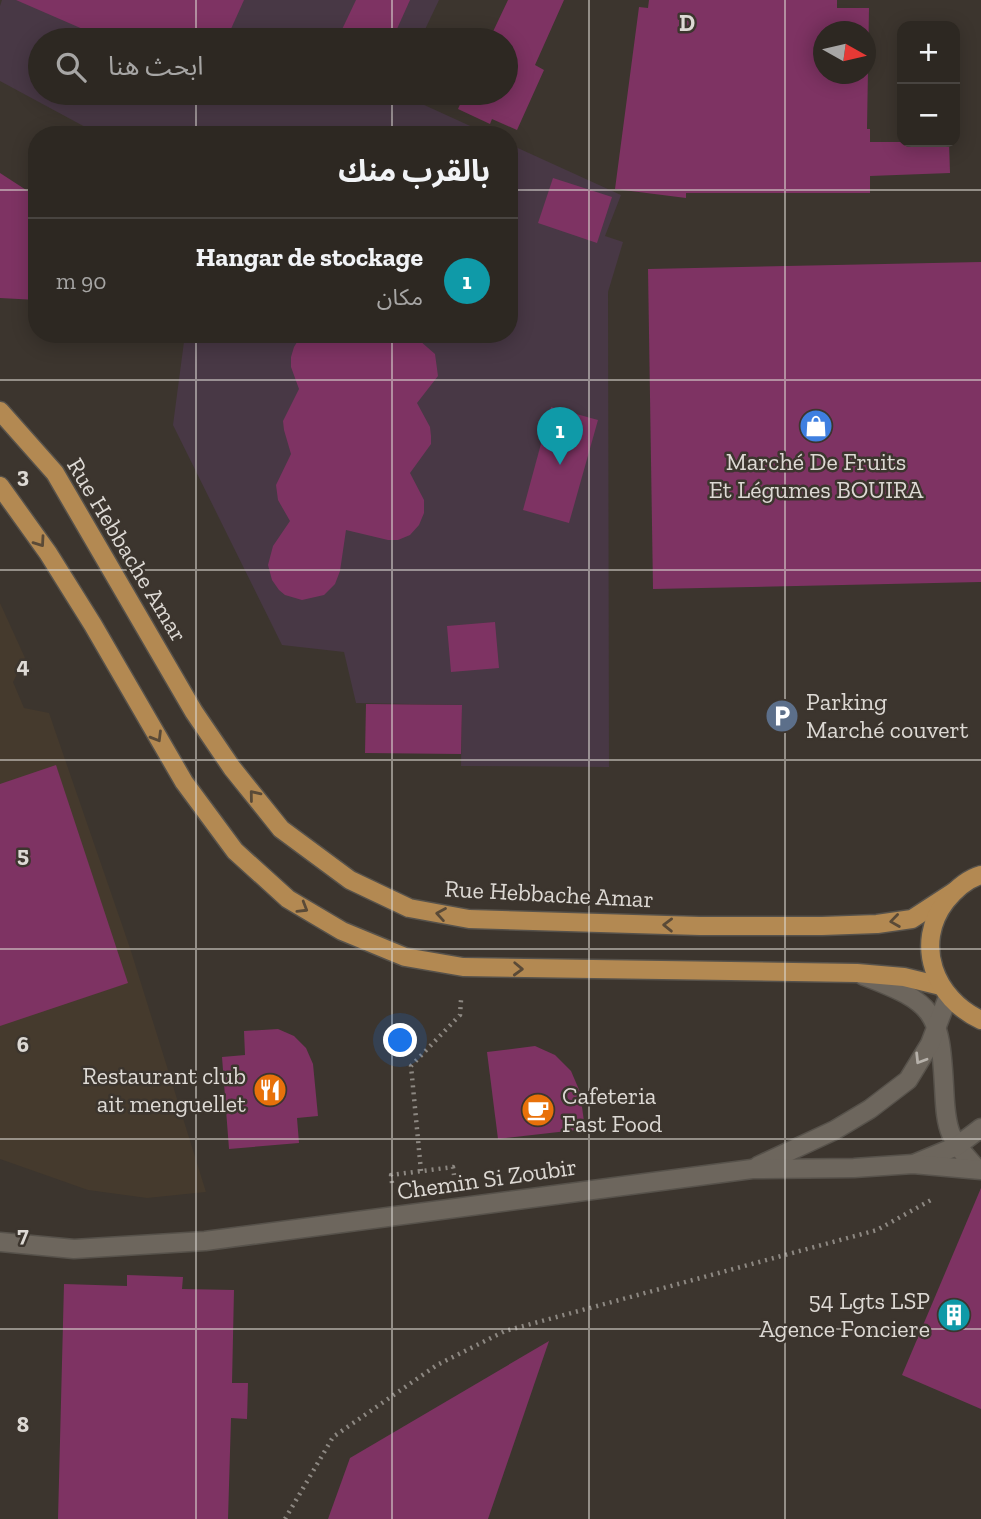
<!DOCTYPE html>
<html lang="ar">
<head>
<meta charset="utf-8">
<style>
	:root { --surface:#2d2822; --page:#35302a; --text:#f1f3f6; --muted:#a7a6a5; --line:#484440; --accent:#db2777 }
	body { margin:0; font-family:"Zilla Slab","Noto Sans Arabic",serif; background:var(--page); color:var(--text); direction:rtl }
	.controls { position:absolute; right:21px; top:21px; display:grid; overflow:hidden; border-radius:14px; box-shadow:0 4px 18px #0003 }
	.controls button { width:63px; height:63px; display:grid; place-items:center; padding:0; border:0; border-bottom:2px solid var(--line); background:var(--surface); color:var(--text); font:35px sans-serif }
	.compass { position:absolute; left:813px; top:21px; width:63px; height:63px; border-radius:50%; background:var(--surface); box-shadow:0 4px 18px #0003; rotate:98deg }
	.you { position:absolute; left:401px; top:1041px; width:24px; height:24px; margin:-18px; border:5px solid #fff; border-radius:50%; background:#1a73e8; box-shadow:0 0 0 10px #1a73e833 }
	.badge { display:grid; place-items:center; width:46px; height:46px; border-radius:50%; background:var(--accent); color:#fff; font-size:23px; font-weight:700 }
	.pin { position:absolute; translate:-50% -58px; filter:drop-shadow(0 2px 4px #0008) }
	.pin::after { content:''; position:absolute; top:37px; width:24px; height:21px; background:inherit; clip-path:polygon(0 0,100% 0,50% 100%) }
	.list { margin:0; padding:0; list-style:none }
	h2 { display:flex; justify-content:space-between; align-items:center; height:91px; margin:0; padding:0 28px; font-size:30px }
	h2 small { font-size:23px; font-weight:400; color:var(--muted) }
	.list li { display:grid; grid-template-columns:46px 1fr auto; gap:21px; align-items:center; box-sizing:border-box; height:126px; padding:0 28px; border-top:2px solid var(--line) }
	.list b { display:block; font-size:26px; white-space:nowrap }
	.list p { margin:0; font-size:23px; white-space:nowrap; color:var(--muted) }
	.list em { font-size:23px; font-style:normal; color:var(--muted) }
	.icon { flex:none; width:38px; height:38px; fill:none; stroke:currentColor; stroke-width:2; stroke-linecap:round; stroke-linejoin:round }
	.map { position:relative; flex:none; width:981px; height:1519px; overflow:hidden; direction:ltr }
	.search { position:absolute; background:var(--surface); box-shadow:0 4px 18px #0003; left:28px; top:28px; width:490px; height:77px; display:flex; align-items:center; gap:18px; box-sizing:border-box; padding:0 24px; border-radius:38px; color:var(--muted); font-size:26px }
	.panel { position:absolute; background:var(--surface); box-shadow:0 4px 18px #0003; left:28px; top:126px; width:490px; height:217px; border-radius:28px; direction:rtl }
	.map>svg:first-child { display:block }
	.industrial { fill:#483845 }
	.built { fill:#453a2d }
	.building { fill:#7e3363; fill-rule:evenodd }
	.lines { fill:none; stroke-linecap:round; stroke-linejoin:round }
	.minor-casing { stroke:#57524b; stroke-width:21 }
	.major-casing { stroke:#57524b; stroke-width:21 }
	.path { stroke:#8d8882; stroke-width:4.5; stroke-dasharray:2 5; stroke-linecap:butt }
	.minor { stroke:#6d665d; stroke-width:18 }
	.major { stroke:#b38952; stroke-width:18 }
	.oneway { stroke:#5a4a37 }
	.oneway2 { stroke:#b6b1aa }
	.grid { fill:none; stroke:#ddd9d4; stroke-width:2; stroke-opacity:0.55 }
	.labels { text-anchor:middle; stroke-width:5; stroke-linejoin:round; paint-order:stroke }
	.poi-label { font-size:24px; fill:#ddd9d4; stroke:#3c352e; text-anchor:start }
	.street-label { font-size:24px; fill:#ddd9d4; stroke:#3c352e }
	.grid-label { font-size:23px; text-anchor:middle; font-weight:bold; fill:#ddd9d4; stroke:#3c352e; stroke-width:5; stroke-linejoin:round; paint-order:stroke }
</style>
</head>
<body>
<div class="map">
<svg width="981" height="1519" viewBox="0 0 981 1519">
	<rect width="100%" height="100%" fill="#3c352e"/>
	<g class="industrial">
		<polygon points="2,0 439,0 420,40 40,40 40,93 398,93 490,135 100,135 0,81 0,6"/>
		<polygon points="509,144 621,195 605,236 623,242 608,292 609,767 461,766 462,705 356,703 344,652 282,645 173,425 185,334 509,334"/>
	</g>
	<polygon class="built" points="0,603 25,658 13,682 24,708 49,713 130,948 206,1192 147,1198 88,1190 0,1159"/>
	<g class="building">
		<polygon points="16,0 244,0 226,40 108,40"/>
		<polygon points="356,0 410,0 392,40 337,40"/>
		<polygon points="508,0 564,0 535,65 544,70 517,130 492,119 490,124 458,109 465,93 506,93 506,40 489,40"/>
		<path d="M649 0H837V8H869L867 129H870V142H949L950 173 870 176V193H686V198L615 189 639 7 648 8ZM823 32H865V74H823Z"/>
		<polygon points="0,173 37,197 37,300 0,298"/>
		<polygon points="553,178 612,197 597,243 538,223"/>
		<polygon points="981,262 981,582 653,589 648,269"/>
		<polygon points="302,334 412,334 435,354 438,376 417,403 430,427 431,436 431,444 410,473 424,500 424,513 419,525 410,535 398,540 388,540 346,530 340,571 335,584 324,595 302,600 285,595 279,590 272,580 268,565 273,546 290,521 278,500 276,485 291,454 284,430 283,421 299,389 291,367 291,357 294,347"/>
		<polygon points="551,407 598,420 569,523 523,510"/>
		<polygon points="495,622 499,668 451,672 447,626"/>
		<polygon points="366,704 462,705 461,754 365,753"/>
		<polygon points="56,765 128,983 0,1026 0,784"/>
		<polygon points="278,1029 294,1036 306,1048 313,1064 318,1116 297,1118 299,1143 229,1149 222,1057 245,1055 244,1031"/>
		<polygon points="535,1046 555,1055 571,1071 580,1092 585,1129 498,1139 487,1052"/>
		<polygon points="981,1188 981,1409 902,1375"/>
		<polygon points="127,1275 183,1277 182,1289 234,1290 232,1383 248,1383 247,1419 231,1418 228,1519 58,1519 64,1284 127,1286"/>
		<polygon points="549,1341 488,1519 328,1519 350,1458"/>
	</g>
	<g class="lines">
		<defs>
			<g id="minor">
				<path d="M864 976C935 1003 940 1012 944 1086 945 1102 945 1120 951 1134 957 1148 968 1158 977 1169"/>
				<polyline points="916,1163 957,1146 981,1128"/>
				<polyline points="758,1166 835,1130 870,1109 908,1080 930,1044 948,997"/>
				<polyline points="0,1242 74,1249 205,1241 752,1169 854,1168 913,1164 981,1170"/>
			</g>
			<g id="major">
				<polyline points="0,411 55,473 194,712 232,768 281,829 350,880 409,908 469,919 700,926 822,926 877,924 912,919 955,891"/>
				<polyline points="0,486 48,553 93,625 184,782 235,851 288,899 342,931 405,957 463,967 857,973 904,977 941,986"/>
				<path d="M981 875C967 879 955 890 946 901 913 944 935 999 981 1020"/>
			</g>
		</defs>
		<use href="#minor" class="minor-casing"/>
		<use href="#major" class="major-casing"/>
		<g class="path">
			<polyline points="421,1171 411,1066 460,1015 461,1000"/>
			<polyline points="392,1183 391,1175 453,1167 454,1175"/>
			<polyline points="285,1519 333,1437 437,1365 505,1331 877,1230 931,1200"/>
		</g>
		<use href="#minor" class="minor"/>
		<use href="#major" class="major"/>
	</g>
	<defs><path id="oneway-chevron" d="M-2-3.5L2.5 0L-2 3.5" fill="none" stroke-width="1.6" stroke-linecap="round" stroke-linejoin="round" transform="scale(1.75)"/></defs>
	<g class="oneway">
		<use href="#oneway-chevron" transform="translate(40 542) rotate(55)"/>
		<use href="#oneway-chevron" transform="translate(157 737) rotate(59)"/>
		<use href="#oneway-chevron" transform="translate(254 795) rotate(-129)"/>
		<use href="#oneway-chevron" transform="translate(303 908) rotate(31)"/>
		<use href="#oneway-chevron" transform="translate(441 914) rotate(-170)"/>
		<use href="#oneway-chevron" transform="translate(895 921) rotate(172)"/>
		<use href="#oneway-chevron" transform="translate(668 925) rotate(-179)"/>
		<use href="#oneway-chevron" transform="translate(518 969) rotate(2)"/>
	</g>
	<use class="oneway2" href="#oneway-chevron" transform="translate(920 1059) rotate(122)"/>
	<path class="grid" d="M196 0V40M392 0V40M589 0V1519M785 0V1519M196 93V135M392 93V135M0 190H37M509 190H981M196 334V1519M392 334V1519M0 380H981M0 570H981M0 760H981M0 949H981M0 1139H981M0 1329H981"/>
	<defs>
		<symbol id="shop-disc" viewBox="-11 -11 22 22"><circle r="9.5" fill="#3f7fe0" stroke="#3c352e"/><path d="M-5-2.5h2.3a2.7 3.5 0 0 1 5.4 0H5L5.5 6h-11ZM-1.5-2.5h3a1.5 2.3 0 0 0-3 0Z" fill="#fff"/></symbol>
		<symbol id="parking-disc" viewBox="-11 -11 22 22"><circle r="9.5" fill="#5c6f8a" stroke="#3c352e"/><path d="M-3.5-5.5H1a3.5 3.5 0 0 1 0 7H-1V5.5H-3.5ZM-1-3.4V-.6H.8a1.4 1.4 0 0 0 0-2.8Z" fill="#fff"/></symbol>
		<symbol id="restaurant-disc" viewBox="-11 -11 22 22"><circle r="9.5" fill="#e8710a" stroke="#3c352e"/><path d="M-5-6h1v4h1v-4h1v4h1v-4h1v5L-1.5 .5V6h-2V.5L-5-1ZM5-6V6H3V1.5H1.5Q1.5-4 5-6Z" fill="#fff"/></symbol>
		<symbol id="cafe-disc" viewBox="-11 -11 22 22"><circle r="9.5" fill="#e8710a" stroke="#3c352e"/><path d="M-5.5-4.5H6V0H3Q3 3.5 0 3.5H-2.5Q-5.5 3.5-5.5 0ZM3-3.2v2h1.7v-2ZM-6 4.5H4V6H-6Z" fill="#fff"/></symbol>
		<symbol id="building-disc" viewBox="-11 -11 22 22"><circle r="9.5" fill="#0f9aa8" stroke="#3c352e"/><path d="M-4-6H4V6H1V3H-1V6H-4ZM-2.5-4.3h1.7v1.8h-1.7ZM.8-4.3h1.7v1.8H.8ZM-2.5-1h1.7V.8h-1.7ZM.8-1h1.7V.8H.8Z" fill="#fff"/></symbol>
	</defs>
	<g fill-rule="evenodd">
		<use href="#shop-disc" x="797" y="407" width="38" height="38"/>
		<use href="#parking-disc" x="763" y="697" width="38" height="38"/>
		<use href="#restaurant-disc" x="251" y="1071" width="38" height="38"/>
		<use href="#cafe-disc" x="519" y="1091" width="38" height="38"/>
		<use href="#building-disc" x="935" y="1296" width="38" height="38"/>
	</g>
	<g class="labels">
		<g class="poi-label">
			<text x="816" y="470" text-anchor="middle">Marché De Fruits<tspan x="816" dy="28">Et Légumes BOUIRA</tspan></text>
			<text x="806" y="710">Parking<tspan x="806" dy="28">Marché couvert</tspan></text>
			<text x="246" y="1084" text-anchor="end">Restaurant club<tspan x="246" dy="28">ait menguellet</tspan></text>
			<text x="562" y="1104">Cafeteria<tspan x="562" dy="28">Fast Food</tspan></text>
			<text x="930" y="1309" text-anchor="end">54 Lgts LSP<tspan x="930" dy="28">Agence Fonciere</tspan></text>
		</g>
		<g class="street-label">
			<text transform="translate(127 550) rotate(59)" y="8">Rue Hebbache Amar</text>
			<text transform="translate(549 894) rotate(3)" y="8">Rue Hebbache Amar</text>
			<text transform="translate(487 1179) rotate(-8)" y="8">Chemin Si Zoubir</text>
		</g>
	</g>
	<g class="grid-label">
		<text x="687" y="31">D</text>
		<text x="23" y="483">3</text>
		<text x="23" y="673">4</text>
		<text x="23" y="862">5</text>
		<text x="23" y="1052">6</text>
		<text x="23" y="1242">7</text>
		<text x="23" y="1432">8</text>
	</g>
</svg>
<div class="controls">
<button>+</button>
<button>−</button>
</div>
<svg class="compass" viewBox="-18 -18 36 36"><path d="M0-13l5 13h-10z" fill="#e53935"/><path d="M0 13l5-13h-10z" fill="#a7a6a5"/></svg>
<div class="you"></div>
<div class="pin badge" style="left:560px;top:465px;background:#0f9aa8">1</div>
<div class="search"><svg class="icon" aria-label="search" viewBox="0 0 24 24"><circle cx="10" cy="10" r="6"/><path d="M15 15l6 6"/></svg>ابحث هنا</div>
<section class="panel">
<h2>بالقرب منك<small></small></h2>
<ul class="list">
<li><span class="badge" style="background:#0f9aa8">1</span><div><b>Hangar de stockage</b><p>مكان</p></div><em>90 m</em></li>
</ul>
</section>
</div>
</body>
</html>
